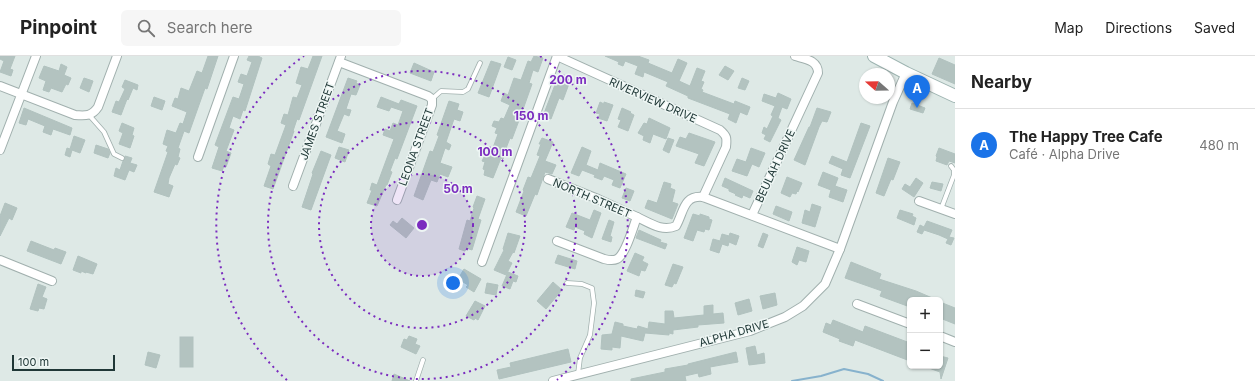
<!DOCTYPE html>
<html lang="en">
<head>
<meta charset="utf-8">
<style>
	:root { --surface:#fff; --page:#f6f6f6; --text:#222; --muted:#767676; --line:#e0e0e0; --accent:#1a73e8 }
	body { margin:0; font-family:Inter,sans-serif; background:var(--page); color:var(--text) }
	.controls { position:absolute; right:12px; bottom:12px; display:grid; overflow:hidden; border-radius:6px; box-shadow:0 1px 3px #0004 }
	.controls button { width:36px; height:36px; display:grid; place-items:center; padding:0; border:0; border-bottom:1px solid var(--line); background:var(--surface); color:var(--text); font:20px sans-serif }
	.compass { position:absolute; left:859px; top:12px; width:36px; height:36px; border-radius:50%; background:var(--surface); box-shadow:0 1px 3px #0004; rotate:290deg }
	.scale { position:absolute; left:12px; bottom:10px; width:103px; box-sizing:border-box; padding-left:4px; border:2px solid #203837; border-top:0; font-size:11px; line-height:14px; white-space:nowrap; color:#203837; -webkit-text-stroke:3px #eef6f4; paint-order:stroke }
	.you { position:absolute; left:453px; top:227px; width:14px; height:14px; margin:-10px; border:3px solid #fff; border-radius:50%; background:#1a73e8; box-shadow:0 0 0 6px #1a73e833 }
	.badge { display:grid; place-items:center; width:26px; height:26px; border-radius:50%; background:var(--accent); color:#fff; font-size:13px; font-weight:700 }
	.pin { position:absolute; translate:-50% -33px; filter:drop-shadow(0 1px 2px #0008) }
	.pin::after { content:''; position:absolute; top:21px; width:14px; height:12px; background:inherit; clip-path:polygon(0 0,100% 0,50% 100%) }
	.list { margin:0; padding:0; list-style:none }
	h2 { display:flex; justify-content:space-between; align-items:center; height:52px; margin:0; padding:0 16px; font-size:17px }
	h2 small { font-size:13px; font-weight:400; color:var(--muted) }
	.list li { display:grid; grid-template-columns:26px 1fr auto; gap:12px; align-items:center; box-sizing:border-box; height:72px; padding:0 16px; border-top:1px solid var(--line) }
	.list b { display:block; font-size:15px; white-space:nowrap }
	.list p { margin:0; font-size:13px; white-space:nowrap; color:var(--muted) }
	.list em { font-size:13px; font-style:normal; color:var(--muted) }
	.icon { flex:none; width:22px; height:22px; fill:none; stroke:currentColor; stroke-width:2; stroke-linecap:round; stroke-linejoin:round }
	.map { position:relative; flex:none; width:955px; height:325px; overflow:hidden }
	header { display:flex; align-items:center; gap:24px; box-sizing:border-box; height:56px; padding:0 20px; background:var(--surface); border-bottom:1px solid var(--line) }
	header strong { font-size:19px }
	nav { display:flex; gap:22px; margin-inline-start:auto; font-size:14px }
	.search { width:280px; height:36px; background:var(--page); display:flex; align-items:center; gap:10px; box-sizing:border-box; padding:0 14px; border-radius:6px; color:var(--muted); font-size:15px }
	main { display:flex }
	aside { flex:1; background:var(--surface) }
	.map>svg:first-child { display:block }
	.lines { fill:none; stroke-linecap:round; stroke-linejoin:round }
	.stream { stroke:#87b2cd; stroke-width:2 }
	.building { fill:#b3c3c0; stroke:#b1c2bf }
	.service-casing { stroke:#a1b0ae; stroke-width:5.5 }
	.minor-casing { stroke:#a1b0ae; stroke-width:10 }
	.secondary-casing { stroke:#9eb4b1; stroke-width:14 }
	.service { stroke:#fff; stroke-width:4 }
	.minor { stroke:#fff; stroke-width:8 }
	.secondary { stroke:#fff; stroke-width:12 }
	.ring { fill:none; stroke:#7b2cbf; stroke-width:2; stroke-dasharray:2 4 }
	.labels { text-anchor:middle; stroke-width:3; stroke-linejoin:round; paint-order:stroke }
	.street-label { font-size:11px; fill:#203837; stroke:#eef6f4 }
	.centre { fill:#7b2cbf; stroke:#eef6f4; stroke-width:2 }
	.ring-label { font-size:12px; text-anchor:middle; font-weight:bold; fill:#7b2cbf; stroke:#eef6f4; stroke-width:3; stroke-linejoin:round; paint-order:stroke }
</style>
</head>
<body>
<header>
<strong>Pinpoint</strong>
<div class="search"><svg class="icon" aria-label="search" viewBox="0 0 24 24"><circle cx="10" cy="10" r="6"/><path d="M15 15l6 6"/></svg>Search here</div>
<nav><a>Map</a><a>Directions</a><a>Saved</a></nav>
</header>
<main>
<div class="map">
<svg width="955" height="325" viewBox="0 0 955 325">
	<rect width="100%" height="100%" fill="#dee9e6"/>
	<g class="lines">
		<polyline class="stream" points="792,325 821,320 844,313 868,318 883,325"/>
	</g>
	<g class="building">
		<polygon points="0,0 15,0 10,13 13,14 11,20 0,16 4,5 0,3"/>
		<polygon points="208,0 218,0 207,33 205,32 189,77 184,75 178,92 180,93 178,101 180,102 177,109 175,108 169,122 168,128 173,130 169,141 154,136 168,96 166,95 168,90 163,88 167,74 176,77 180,67 183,68 187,56 172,50 175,42 178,43 181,32 189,35 197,15 202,17"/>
		<polygon points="249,0 258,0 262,2 245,55 243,54 240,63 233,60 229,72 234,74 226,95 231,97 226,111 224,110 222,115 212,112 219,91 215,89 233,41 239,43 244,28 238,26 241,18 247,20 252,6 247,4"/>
		<polygon points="313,0 322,0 299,64 297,63 293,75 294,75 273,133 264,130 271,110 268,108 271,98 275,99 286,69 281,67 284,58 288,59 293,41 297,42 302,29 296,27 301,11 308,13"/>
		<polygon points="534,0 543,2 538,16 533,14 529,27 532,28 521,59 512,83 510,82 505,95 506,95 503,103 501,102 493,122 484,119 485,114 483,113 485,106 482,105 485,99 490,100 498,78 495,77 497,72 492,70 494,65 499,66 501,62 504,63 510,49 501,45 504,37 508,39 514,22 521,24 528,5 531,6"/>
		<polygon points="605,0 638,0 649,4 648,7 672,17 678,3 687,7 679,25 690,30 697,12 705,15 701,25 704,26 701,33 703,34 702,36 734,48 735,45 750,51 747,59 740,56 736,67 728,63 730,58 688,42 688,40 666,30 668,26 644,16 643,21 635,18 638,10 625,5 623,10 618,8 619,6"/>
		<polygon points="508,1 516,4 512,14 504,11"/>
		<polygon points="939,2 955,9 955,28 932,18"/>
		<polygon points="491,5 501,8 489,41 478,37"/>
		<polygon points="414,7 434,16 431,25 410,17"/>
		<polygon points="61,8 67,11 64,19 71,22 68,29 66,28 62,36 51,32 49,36 43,34 46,25 39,22 44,10 59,15"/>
		<polygon points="725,10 734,15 728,24 719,19"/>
		<polygon points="558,21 570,25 563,44 559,42 551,63 543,60"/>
		<polygon points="84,22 93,25 89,36 80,32"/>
		<polygon points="348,22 357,25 356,27 360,29 356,39 351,38 346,53 351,54 349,60 344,58 337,75 345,78 342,87 326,81"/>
		<polygon points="742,22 749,25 745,34 738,32"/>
		<polygon points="125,24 138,29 137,34 133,32 128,44 127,43 121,59 112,56 116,45 119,46 125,33 122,31"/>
		<polygon points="778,37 791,43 787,53 782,51 778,62 781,64 770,86 764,83 766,79 762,77 764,71 767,73 773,60 771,59 775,50 762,45 764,38 776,42"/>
		<polygon points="154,41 165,45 162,54 151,50"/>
		<polygon points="381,41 399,48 401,44 417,50 397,103 395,102 390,115 392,116 387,129 386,129 377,150 367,147 372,134 370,134 372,127 377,129 394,83 383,79 385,73 390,75 393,67 398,69 403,55 391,51 389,55 377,51"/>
		<polygon points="449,45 459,48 457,54 463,56 460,65 454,63 446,86 451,89 449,94 445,92 440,107 452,111 448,121 440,118 437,126 431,124 423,144 414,140 430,95 433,96 439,80 437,79"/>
		<polygon points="600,46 604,48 604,46 613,49 607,65 598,62 600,58 596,57"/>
		<polygon points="912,47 925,52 923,57 910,53"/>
		<polygon points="24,52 72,72 70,79 53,73 51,79 43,76 45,70 28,63 26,69 19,67"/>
		<polygon points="622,52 631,56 630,57 634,59 628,75 618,71 621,64 618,63"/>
		<polygon points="817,52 831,56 827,66 822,65 819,71 805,109 794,104 809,71 810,71"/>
		<polygon points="649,62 670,72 666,83 653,78 650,87 643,84 644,80 638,77 644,67 647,68"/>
		<polygon points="122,67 134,72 132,79 134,80 130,92 119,88 123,77 119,75"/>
		<polygon points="861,67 870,70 850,122 841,119 843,113 829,107 832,100 847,106"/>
		<polygon points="689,77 715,86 704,110 695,107 699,98 676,90 680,81 686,83"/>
		<polygon points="74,80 85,84 80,97 72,94 70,101 65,99 67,92 70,93"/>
		<polygon points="542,82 553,86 545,105 556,109 552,118 545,116 537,139 535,138 526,160 516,156 524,135 523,134 528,121 531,122 540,100 537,99 541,88 539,88"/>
		<polygon points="668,82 674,84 669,97 663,94"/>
		<polygon points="96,89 108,93 110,97 108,102 94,97"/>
		<polygon points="339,91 349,94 345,106 335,102"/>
		<polygon points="582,91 591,95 586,109 598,114 600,107 626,118 620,132 612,129 614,124 604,120 602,124 594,121 595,119 582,114 579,120 571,117"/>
		<polygon points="751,92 765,97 759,111 752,108 747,120 732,115 737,103 746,106"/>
		<polygon points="939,92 955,98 955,107 949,105 947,109 936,105 937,101 936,100"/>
		<polygon points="321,95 331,99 311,154 302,151 313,118 312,117"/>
		<polygon points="125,100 132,102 130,107 137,109 134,116 129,114 125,124 114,120 116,112 120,114 123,105 125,103"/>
		<polygon points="888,102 900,106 893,124 891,123 884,140 876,137"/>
		<polygon points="823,116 838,122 835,130 847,134 843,146 829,141 831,134 818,129"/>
		<polygon points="787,121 802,127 798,136 797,135 796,138 792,137 790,141 781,137"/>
		<polygon points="725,122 753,135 750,142 743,139 742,142 735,139 736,138 729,135 729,133 722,130"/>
		<polygon points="916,122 923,127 914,141 902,133 905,128 910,131"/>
		<polygon points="664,126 671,128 670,132 675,134 672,146 678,148 672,163 645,152 648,144 657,147"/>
		<polygon points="932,126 943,128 941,135 930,132"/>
		<polygon points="626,132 634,135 630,145 622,142"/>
		<polygon points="477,140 485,143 478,163 481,164 472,194 466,192 465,195 459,193 467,164 470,165 474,152 473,151"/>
		<polygon points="5,147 17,152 12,164 9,162 0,180 0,160"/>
		<polygon points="812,148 821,151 815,171 802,167 805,154 810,156"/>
		<polygon points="776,150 792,156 789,165 773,158"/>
		<polygon points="594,154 601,157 592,182 584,178 585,175 575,171 574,174 566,171 572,157 590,164"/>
		<polygon points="900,154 913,158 912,160 916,162 914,169 897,162"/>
		<polygon points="693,158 700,160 700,158 709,161 709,163 712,164 709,174 705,173 704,176 697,174 693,185 684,182"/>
		<polygon points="402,162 414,172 406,182 390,169 393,165 397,168"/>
		<polygon points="609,164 614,166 610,180 612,181 611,186 602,183"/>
		<polygon points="927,165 952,174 949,181 954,182 951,189 946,187 948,183 939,179 924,174 922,178 917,176 920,169 924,171"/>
		<polygon points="639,174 661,184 660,186 667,188 665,193 636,182"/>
		<polygon points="508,177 520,180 514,197 513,196 508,205 512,207 506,219 494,214 504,194 503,193"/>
		<polygon points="730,177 739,180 736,189 729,186 728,190 722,188 719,197 710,194 713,183 720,185 722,178 729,180"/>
		<polygon points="763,177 768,179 763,192 758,190"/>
		<polygon points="31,185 54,194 55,192 66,196 61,208 27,195"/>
		<polygon points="797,191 809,195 806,206 799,204 797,209 792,206"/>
		<polygon points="635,197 644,201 642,205 648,208 645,215 641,214 639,220 627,215"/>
		<polygon points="558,199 577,205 575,213 555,207"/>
		<polygon points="78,200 97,208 93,218 86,216 86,217 81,215 81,217 73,214"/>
		<polygon points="851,206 881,218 879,223 916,235 937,244 910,244 910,251 880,240 882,235 845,222"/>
		<polygon points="673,208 683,211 676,228 674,227 672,231 665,229"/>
		<polygon points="464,213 481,223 474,236 466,231 468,229 458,223"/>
		<polygon points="508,216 518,220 516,226 513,225 510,233 502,230"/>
		<polygon points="553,226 562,234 546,253 537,245"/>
		<polygon points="487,227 498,229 496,239 485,237"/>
		<polygon points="38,228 46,231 42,241 47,243 44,253 39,252 38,255 30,253"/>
		<polygon points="636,234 645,236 643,242 635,240"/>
		<polygon points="775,237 777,249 763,253 760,240"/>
		<polygon points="749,243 752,255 738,259 735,247"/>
		<polygon points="475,245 485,250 478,264 475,262 474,264 466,260"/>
		<polygon points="940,246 955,252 955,268 940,262"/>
		<polygon points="713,249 713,258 723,257 724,267 698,269 698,271 673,274 673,278 669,277 669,279 645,277 643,285 621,280 620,292 612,291 612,294 601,293 602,279 612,278 615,266 623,268 623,270 637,273 638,270 648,273 649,266 665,268 665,255 673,255 674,262 704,259 704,250"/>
		<polygon points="833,264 863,276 865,270 910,287 908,293 910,294 910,305 855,284 853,290 839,285 840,283 823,276 826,267 831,269"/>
		<polygon points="409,280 417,283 415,288 420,290 416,298 401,291 404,283 407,284"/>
		<rect x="180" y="281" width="13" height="30"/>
		<polygon points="755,290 757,299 764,297 765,307 749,309 746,292"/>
		<polygon points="568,293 571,306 499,323 497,314 511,311 510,307"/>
		<polygon points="148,296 160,299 156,312 145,309"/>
		<polygon points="736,296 738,306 710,311 711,318 699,321 698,317 685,320 686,325 631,325 631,323 665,316 665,313 688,309 688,308"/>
		<polygon points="940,300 948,302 941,323 940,316 926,311 940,310"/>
		<polygon points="394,318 410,325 392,325"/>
	</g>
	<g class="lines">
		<defs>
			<g id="service">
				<polyline points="432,43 441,35 463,36 468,33 480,7"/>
				<polyline points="89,59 104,76 114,98 122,102"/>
				<polyline points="941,153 954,119 954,114 951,110"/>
				<polyline points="567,227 582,228 592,232 594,247 590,279 580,302 578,318"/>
				<polyline points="416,325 423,304"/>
			</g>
			<g id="minor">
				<path d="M557 0 720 74C727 80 727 82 726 91L703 141"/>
				<polyline points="339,6 428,40 432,43 432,49 397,144"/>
				<path d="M0 30 75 59C86 60 92 60 98 51L117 0"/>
				<polyline points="0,94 36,0"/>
				<polyline points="198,101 234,0"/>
				<polyline points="548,123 598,143 637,161"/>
				<polyline points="293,130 341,0"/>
				<polyline points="919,145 955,158"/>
				<path d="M752 159 818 17C818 4 805 3 795 0"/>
				<path d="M557 185 604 203C608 204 613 205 617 203 626 198 633 171 637 161 650 167 662 176 676 170 684 156 683 139 703 141L840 193"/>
				<polyline points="0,204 52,225"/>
				<polyline points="482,206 557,0"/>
				<polyline points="857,248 910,268"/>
				<polyline points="940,280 955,286"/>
				<polyline points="553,325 750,275 785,261 803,250 825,228 840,193 893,46 906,17"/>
			</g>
			<polyline id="secondary" points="874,0 906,17 955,40"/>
		</defs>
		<use href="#service" class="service-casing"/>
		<use href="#minor" class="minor-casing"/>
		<use href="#secondary" class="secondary-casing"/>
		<use href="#service" class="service"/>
		<use href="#minor" class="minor"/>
		<use href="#secondary" class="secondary"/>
	</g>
	<circle cx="422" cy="169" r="51" fill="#7b2cbf" fill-opacity=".12"/>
	<g class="ring">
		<circle cx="422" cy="169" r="51"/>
		<circle cx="422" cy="169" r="103"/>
		<circle cx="422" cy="169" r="154"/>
		<path d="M287 324A206 206 0 0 1 304 0M540 0A206 206 0 0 1 557 324"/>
	</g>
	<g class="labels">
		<g class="street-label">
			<text transform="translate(653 44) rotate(24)" y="4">RIVERVIEW DRIVE</text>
			<text transform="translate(317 65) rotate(-70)" y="4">JAMES STREET</text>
			<text transform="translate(416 91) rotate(-70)" y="4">LEONA STREET</text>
			<text transform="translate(775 110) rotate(-65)" y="4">BEULAH DRIVE</text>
			<text transform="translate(592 142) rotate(23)" y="4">NORTH STREET</text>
			<text transform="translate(734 277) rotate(-16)" y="4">ALPHA DRIVE</text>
		</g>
	</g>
	<circle cx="422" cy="169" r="6" class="centre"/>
	<g class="ring-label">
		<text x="568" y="28">200 m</text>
		<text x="531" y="64">150 m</text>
		<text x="495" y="100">100 m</text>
		<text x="458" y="137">50 m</text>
	</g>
</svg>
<div class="controls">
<button>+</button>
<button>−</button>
</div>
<svg class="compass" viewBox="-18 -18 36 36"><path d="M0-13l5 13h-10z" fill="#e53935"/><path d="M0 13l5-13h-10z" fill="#767676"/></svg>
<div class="scale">100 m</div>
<div class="you"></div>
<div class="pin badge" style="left:917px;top:52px">A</div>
</div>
<aside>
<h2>Nearby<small></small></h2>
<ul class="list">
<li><span class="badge">A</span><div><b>The Happy Tree Cafe</b><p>Café · Alpha Drive</p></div><em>480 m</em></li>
</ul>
</aside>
</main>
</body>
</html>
